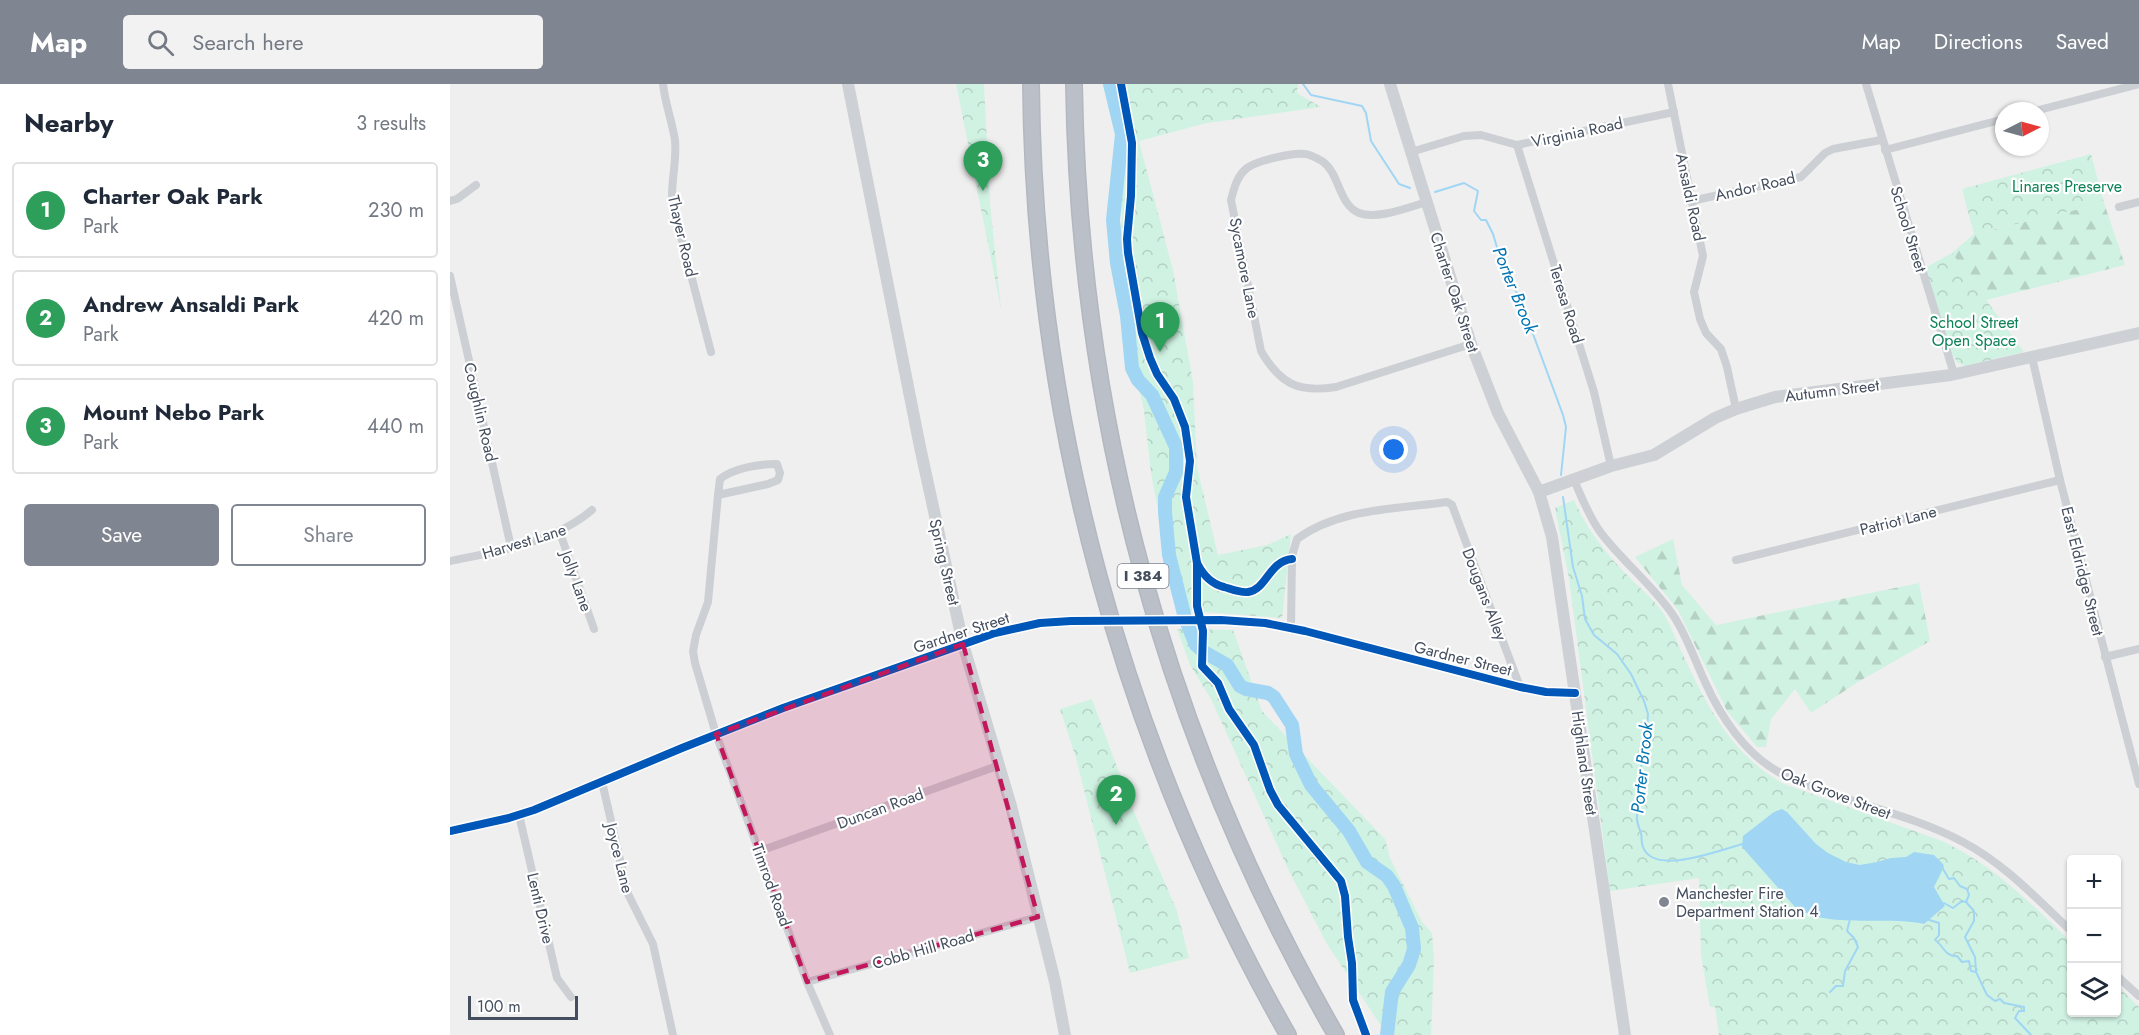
<!DOCTYPE html>
<html lang="en">
<head>
<meta charset="utf-8">
<style>
	:root { --surface:#fff; --page:#f2f2f3; --text:#1f2937; --muted:#747a83; --line:#e0e1e3; --accent:#808691 }
	body { margin:0; font-family:Jost,sans-serif; background:var(--page); color:var(--text) }
	.controls { position:absolute; right:18px; bottom:18px; display:grid; overflow:hidden; border-radius:6px; box-shadow:0 2px 4px #0004 }
	.controls button { width:54px; height:54px; display:grid; place-items:center; padding:0; border:0; border-bottom:2px solid var(--line); background:var(--surface); color:var(--text); font:30px sans-serif }
	.compass { position:absolute; left:1545px; top:18px; width:54px; height:54px; border-radius:50%; background:var(--surface); box-shadow:0 2px 4px #0004; rotate:84deg }
	.scale { position:absolute; left:18px; bottom:15px; width:110px; box-sizing:border-box; padding-left:6px; border:3px solid #444e5e; border-top:0; font-size:16px; line-height:21px; white-space:nowrap; color:#444e5e; -webkit-text-stroke:4px #fff; paint-order:stroke }
	.you { position:absolute; left:944px; top:366px; width:21px; height:21px; margin:-15px; border:4px solid #fff; border-radius:50%; background:#1a73e8; box-shadow:0 0 0 9px #1a73e833 }
	.badge { display:grid; place-items:center; width:39px; height:39px; border-radius:50%; background:var(--accent); color:#fff; font-size:20px; font-weight:700 }
	.pin { position:absolute; translate:-50% -50px; filter:drop-shadow(0 2px 3px #0008) }
	.pin::after { content:''; position:absolute; top:32px; width:21px; height:18px; background:inherit; clip-path:polygon(0 0,100% 0,50% 100%) }
	.list { margin:0; padding:0; list-style:none }
	h2 { display:flex; justify-content:space-between; align-items:center; height:78px; margin:0; padding:0 24px; font-size:26px }
	h2 small { font-size:20px; font-weight:400; color:var(--muted) }
	.list li { display:grid; grid-template-columns:39px 1fr auto; gap:18px; align-items:center; box-sizing:border-box; height:96px; margin:0 12px 12px; padding:0 12px; border:2px solid var(--line); border-radius:6px }
	.list b { display:block; font-size:22px; white-space:nowrap }
	.list p { margin:0; font-size:20px; white-space:nowrap; color:var(--muted) }
	.list em { font-size:20px; font-style:normal; color:var(--muted) }
	.actions { display:flex; gap:12px; padding:18px 24px }
	.actions a { flex:1; padding:14px 0; border:2px solid var(--accent); border-radius:6px; text-align:center; font-size:21px; color:var(--accent) }
	.actions .main { background:var(--accent); color:#fff }
	.icon { flex:none; width:33px; height:33px; fill:none; stroke:currentColor; stroke-width:2; stroke-linecap:round; stroke-linejoin:round }
	.map { position:relative; flex:none; width:1689px; height:951px; overflow:hidden }
	header { display:flex; align-items:center; gap:36px; box-sizing:border-box; height:84px; padding:0 30px; background:var(--accent); color:#fff }
	header strong { font-size:28px }
	nav { display:flex; gap:33px; margin-inline-start:auto; font-size:21px }
	.search { width:420px; height:54px; background:var(--page); display:flex; align-items:center; gap:15px; box-sizing:border-box; padding:0 21px; border-radius:6px; color:var(--muted); font-size:22px }
	main { display:flex }
	aside { flex:1; background:var(--surface) }
	.map>svg:first-child { display:block }
	.forest { fill:url(#forest-firs) }
	.park { fill:url(#park-crowns) }
	.water { fill:#a0d6f4 }
	.lines { fill:none; stroke-linecap:round; stroke-linejoin:round }
	.stream { stroke:#a0d6f4; stroke-width:2 }
	.river { stroke:#a0d6f4; stroke-width:14 }
	.highway-casing { stroke:#b3b7c0; stroke-width:18 }
	.street { stroke:#cccfd3; stroke-width:8 }
	.secondary { stroke:#cdd0d4; stroke-width:12 }
	.highway { stroke:#bbc0c8; stroke-width:15 }
	.street-bridge { stroke:#cccfd3; stroke-width:8 }
	.cycleway-casing { stroke:#fff; stroke-width:11 }
	.cycleway { stroke:#0057b8; stroke-width:8 }
	.marked { fill:#c2185b; fill-opacity:0.2; stroke:#c2185b; stroke-width:4.5; stroke-dasharray:12 8; stroke-linejoin:round }
	.poi-dot { fill:#808691; stroke:#fff; stroke-width:2 }
	.labels { text-anchor:middle; stroke-width:4.5; stroke-linejoin:round; paint-order:stroke }
	.shield { fill:#fff; stroke:#7c838e; stroke-width:1.5 }
	.shield-label { font-size:15px; font-weight:bold; fill:#444e5e }
	.street-label { font-size:16px; fill:#444e5e; stroke:#fff }
	.park-label { font-size:16px; fill:#0c8258; stroke:#fff }
	.poi-label { font-size:16px; fill:#444e5e; stroke:#fff; text-anchor:start }
	.water-label { font-size:18px; font-style:italic; fill:#0075b4; stroke:#fff }
</style>
</head>
<body>
<header>
<strong>Map</strong>
<div class="search"><svg class="icon" aria-label="search" viewBox="0 0 24 24"><circle cx="10" cy="10" r="6"/><path d="M15 15l6 6"/></svg>Search here</div>
<nav><a>Map</a><a>Directions</a><a>Saved</a></nav>
</header>
<main>
<aside>
<h2>Nearby<small>3 results</small></h2>
<ul class="list">
<li><span class="badge" style="background:#2e9e5b">1</span><div><b>Charter Oak Park</b><p>Park</p></div><em>230 m</em></li>
<li><span class="badge" style="background:#2e9e5b">2</span><div><b>Andrew Ansaldi Park</b><p>Park</p></div><em>420 m</em></li>
<li><span class="badge" style="background:#2e9e5b">3</span><div><b>Mount Nebo Park</b><p>Park</p></div><em>440 m</em></li>
</ul>
<div class="actions"><a class="main">Save</a><a>Share</a></div>
</aside>
<div class="map">
<svg width="1689" height="951" viewBox="0 0 1689 951">
	<defs>
		<pattern id="forest-firs" width="22" height="20" patternUnits="userSpaceOnUse" patternTransform="scale(1.5)"><rect width="22" height="20" fill="#d0f2e2"/><path d="M5 1l3.5 6h-7zM16 11l3.5 6h-7z" fill="#b4d1c4"/></pattern>
		<pattern id="park-crowns" width="20" height="18" patternUnits="userSpaceOnUse" patternTransform="scale(1.5)"><rect width="20" height="18" fill="#d0f2e2"/><path d="M2 6a3 3 0 1 1 6 0M12 15a3 3 0 1 1 6 0" fill="none" stroke="#b4d1c4"/></pattern>
	</defs>
	<rect width="100%" height="100%" fill="#f0efef"/>
	<g class="forest">
		<polygon points="1654,119 1675,181 1536,216 1502,169 1524,150"/>
		<polygon points="1223,455 1232,501 1266,541 1469,499 1480,557 1408,598 1361,629 1345,605 1321,635 1316,663 1307,663 1277,627 1228,526 1185,473"/>
	</g>
	<g class="park">
		<polygon points="506,0 534,0 540,119 551,225"/>
		<polygon points="669,0 848,0 847,9 871,23 757,39 689,57 723,186 743,298 747,383 768,471 817,461 841,450 832,534 728,526 716,487 714,458 701,389 694,327 675,239 674,222 676,205 671,166 672,121 667,46"/>
		<polygon points="1641,70 1654,119 1524,150 1512,105"/>
		<polygon points="1502,169 1574,268 1514,282 1507,278 1500,266 1475,184"/>
		<path d="M1124 416C1137 446 1157 471 1180 494 1191 505 1203 515 1212 527 1221 541 1227 558 1234 573 1258 624 1283 672 1334 700L1492 757C1544 781 1580 819 1621 858L1622 928H1666L1667 901 1689 923V951H1269L1265 923H1260L1251 871 1249 794 1160 807 1119 495 1105 424Z"/>
		<polygon points="727,545 783,546 812,627 935,755 940,774 972,838 982,849 984,875 981,951 937,951 877,860 839,787 761,615 740,581"/>
		<polygon points="642,615 681,721 727,827 739,874 680,889 626,674 610,625"/>
	</g>
	<path class="water" d="M1332 725 1337 728 1366 760 1378 769 1396 778 1410 781 1427 778 1441 774 1456 773 1464 768 1484 771 1493 780 1494 783 1484 803 1495 822 1474 840C1436 831 1374 846 1344 822L1292 763 1293 752 1324 728Z"/>
	<g class="lines">
		<g class="stream">
			<polyline points="853,0 861,11 912,22 916,29 921,57 949,100 960,104"/>
			<polyline points="985,108 1014,99 1028,107 1024,127 1031,136 1036,136 1043,150 1055,190 1069,212 1113,331 1116,343 1111,391"/>
			<path d="M1113 413 1123 483 1132 512 1135 535 1144 551 1167 570 1181 590 1194 617 1198 630 1195 672 1189 688C1197 708 1188 712 1187 731 1186 738 1189 743 1191 749 1192 754 1191 759 1193 763 1204 793 1272 765 1293 760"/>
			<polyline points="1493,785 1499,795 1504,794 1510,802 1517,805 1519,811 1516,818"/>
			<polyline points="1494,819 1503,824 1512,817 1516,818 1524,827 1524,837 1515,853 1525,873 1526,888 1537,911 1545,917 1550,915 1554,919 1574,923 1574,927 1569,927 1565,934 1581,951"/>
			<path d="M1476 835 1489 839V851L1485 856C1493 861 1495 873 1507 872L1512 878 1519 877 1521 887 1526 888"/>
			<polyline points="1380,908 1386,902 1393,902 1395,887 1408,863 1404,854 1397,847 1400,835"/>
		</g>
		<polyline class="river" points="660,0 672,50 663,136 667,179 677,232 682,284 688,296 702,311 726,363 726,388 715,413 715,428 719,471 735,534 746,561 754,568 777,581 790,602 796,605 818,609 824,613 842,641 846,670 861,701 899,747 917,778 937,792 944,802 962,844 964,865 959,881 942,908 937,951"/>
		<defs>
			<g id="highway">
				<path d="M581 0C584 334 673 661 838 951"/>
				<path d="M624 0C629 338 717 658 886 951"/>
			</g>
		</defs>
		<use href="#highway" class="highway-casing"/>
		<g class="street">
			<path d="M213 0C215 19 222 37 225 56 227 77 221 97 222 118L261 268"/>
			<polyline points="1218,0 1253,172 1244,208 1250,235 1256,249 1271,265 1277,283 1286,325"/>
			<polyline points="1416,0 1504,290"/>
			<polyline points="1585,27 1689,0"/>
			<polyline points="1067,61 1144,308 1161,382"/>
			<polyline points="1435,66 1554,35"/>
			<polyline points="961,68 1014,52 1031,51 1067,61 1224,28"/>
			<polyline points="0,117 7,115 26,101"/>
			<polyline points="1241,117 1351,93 1375,69 1383,65 1431,56"/>
			<path d="M977 118C959 123 927 136 909 129 888 120 890 89 872 77 868 75 860 70 855 70 843 68 806 77 797 84 787 92 784 104 781 116L811 267C830 300 848 309 886 303L1021 260"/>
			<polyline points="1669,123 1689,118"/>
			<polyline points="0,192 61,463"/>
			<polyline points="1582,273 1610,396 1689,700"/>
			<path d="M1124 396C1132 414 1139 433 1151 449 1173 478 1202 500 1223 531 1237 552 1245 577 1256 600 1271 633 1295 669 1327 687 1340 695 1355 700 1369 705 1416 723 1468 734 1513 758 1555 780 1588 816 1622 848"/>
			<path d="M268 411 270 395C284 384 309 380 327 380L330 389 328 396 318 400 268 411 258 518 246 551 243 567 245 579 266 650 357 898 380 951"/>
			<polyline points="110,449 144,545"/>
			<polyline points="1286,476 1610,396"/>
			<path d="M0 477C49 467 103 459 142 426"/>
			<polyline points="771,536 805,538 841,543 1070,603 1096,608 1125,609"/>
			<path d="M841 543 842 472 847 455C889 424 947 425 997 418L1002 421 1070 603"/>
			<polyline points="1655,573 1689,565"/>
			<polyline points="152,698 178,810 203,860 223,951"/>
			<polyline points="69,731 107,894 121,913"/>
			<polyline points="0,747 59,734 84,726 278,645 545,549 590,539 635,536"/>
			<polyline points="310,767 550,681"/>
			<polyline points="1666,891 1689,912"/>
			<polyline points="357,898 588,833"/>
		</g>
		<g class="secondary">
			<polyline points="398,0 470,363 513,560 561,722 605,898 615,951"/>
			<polyline points="940,0 1021,260 1048,329 1089,408 1102,453 1175,951"/>
			<polyline points="1089,408 1161,382 1204,371 1265,334 1286,325 1325,313 1501,291 1689,249"/>
		</g>
		<use href="#highway" class="highway"/>
		<polyline class="street-bridge" points="635,536 771,536"/>
		<defs>
			<g id="cycleway">
				<polyline points="671,0 682,59 681,112 677,155 678,169 692,249 700,274 707,290 724,315 735,343 740,377 736,413 747,479 747,522 753,547 752,582 768,599 779,625 804,661 820,706 828,721 891,797 895,812 898,853 902,879 903,916 916,951"/>
				<path d="M747 479C753 491 761 500 774 503 781 505 790 509 798 508 816 506 819 477 842 475"/>
				<polyline points="0,747 59,734 84,726 232,664 333,624 545,549 590,539 621,537 771,536 815,539 855,547 1070,603 1096,608 1125,609"/>
			</g>
		</defs>
		<use href="#cycleway" class="cycleway-casing"/>
		<use href="#cycleway" class="cycleway"/>
	</g>
	<path class="marked" d="M513 560 588 833 357 898 266 650Z"/>
	<circle class="poi-dot" cx="1214" cy="818" r="6"/>
	<g class="labels">
		<rect class="shield" x="667.5" y="480" width="51" height="24" rx="4.5"/>
		<g class="shield-label">
			<text x="693" y="497">I 384</text>
		</g>
		<g class="street-label">
			<text transform="translate(1127 48) rotate(-12)" y="6">Virginia Road</text>
			<text transform="translate(1305 102) rotate(-13)" y="6">Andor Road</text>
			<text transform="translate(1241 113) rotate(78)" y="6">Ansaldi Road</text>
			<text transform="translate(1459 145) rotate(73)" y="6">School Street</text>
			<text transform="translate(233 152) rotate(77)" y="6">Thayer Road</text>
			<text transform="translate(795 184) rotate(79)" y="6">Sycamore Lane</text>
			<text transform="translate(1005 208) rotate(72)" y="6">Charter Oak Street</text>
			<text transform="translate(1117 220) rotate(73)" y="6">Teresa Road</text>
			<text transform="translate(1382 306) rotate(-7)" y="6">Autumn Street</text>
			<text transform="translate(31 328) rotate(77)" y="6">Coughlin Road</text>
			<text transform="translate(1448 436) rotate(-14)" y="6">Patriot Lane</text>
			<text transform="translate(74 457) rotate(-17)" y="6">Harvest Lane</text>
			<text transform="translate(495 478) rotate(77)" y="6">Spring Street</text>
			<text transform="translate(1633 487) rotate(76)" y="6">East Eldridge Street</text>
			<text transform="translate(127 497) rotate(70)" y="6">Jolly Lane</text>
			<text transform="translate(1035 510) rotate(69)" y="6">Dougans Alley</text>
			<text transform="translate(511 548) rotate(-18)" y="6">Gardner Street</text>
			<text transform="translate(1013 574) rotate(14)" y="6">Gardner Street</text>
			<text transform="translate(1135 679) rotate(82)" y="6">Highland Street</text>
			<text transform="translate(1386 709) rotate(21)" y="6">Oak Grove Street</text>
			<text transform="translate(430 724) rotate(-20)" y="6">Duncan Road</text>
			<text transform="translate(170 774) rotate(76)" y="6">Joyce Lane</text>
			<text transform="translate(322 801) rotate(70)" y="6">Timrod Road</text>
			<text transform="translate(91 824) rotate(77)" y="6">Lenti Drive</text>
			<text transform="translate(473 865) rotate(-16)" y="6">Cobb Hill Road</text>
		</g>
		<g class="park-label">
			<text x="1617" y="108">Linares Preserve</text>
			<text x="1524" y="244">School Street<tspan x="1524" dy="18">Open Space</tspan></text>
		</g>
		<g class="poi-label">
			<text x="1226" y="815">Manchester Fire<tspan x="1226" dy="18">Department Station 4</tspan></text>
		</g>
		<g class="water-label">
			<text transform="translate(1065 206) rotate(68)" y="6">Porter Brook</text>
			<text transform="translate(1192 684) rotate(-84)" y="6">Porter Brook</text>
		</g>
	</g>
</svg>
<div class="controls">
<button>+</button>
<button>−</button>
<button><svg class="icon" aria-label="layers" viewBox="0 0 24 24"><path d="M12 4l9 5-9 5-9-5zM3 14l9 5 9-5"/></svg></button>
</div>
<svg class="compass" viewBox="-18 -18 36 36"><path d="M0-13l5 13h-10z" fill="#e53935"/><path d="M0 13l5-13h-10z" fill="#747a83"/></svg>
<div class="scale">100 m</div>
<div class="you"></div>
<div class="pin badge" style="left:710px;top:268px;background:#2e9e5b">1</div>
<div class="pin badge" style="left:666px;top:741px;background:#2e9e5b">2</div>
<div class="pin badge" style="left:533px;top:107px;background:#2e9e5b">3</div>
</div>
</main>
</body>
</html>
